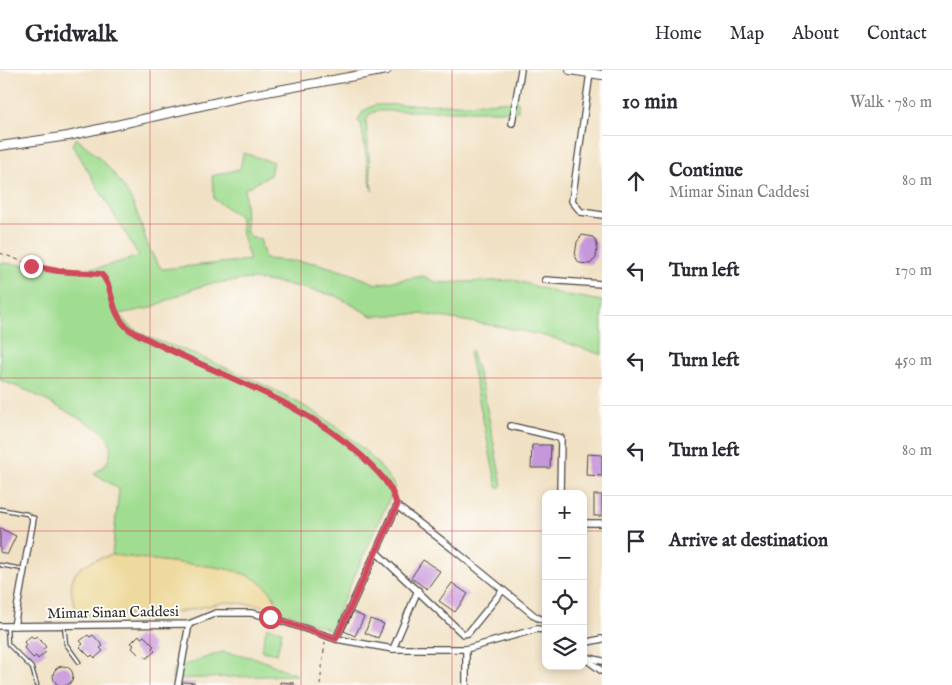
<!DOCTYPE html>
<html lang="en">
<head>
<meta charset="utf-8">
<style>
	:root { --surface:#fff; --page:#f7f7f7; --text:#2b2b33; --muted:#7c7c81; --line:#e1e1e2 }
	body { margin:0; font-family:"IM FELL English",serif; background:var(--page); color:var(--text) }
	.controls { position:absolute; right:15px; bottom:15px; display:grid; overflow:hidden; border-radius:10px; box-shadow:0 2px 8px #0003 }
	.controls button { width:45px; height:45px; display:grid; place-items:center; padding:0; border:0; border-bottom:1px solid var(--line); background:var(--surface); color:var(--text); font:25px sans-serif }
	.stop { position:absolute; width:15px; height:15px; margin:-11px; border:4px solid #d1495b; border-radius:50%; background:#fff }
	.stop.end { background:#d1495b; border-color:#fff; box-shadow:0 1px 5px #0008 }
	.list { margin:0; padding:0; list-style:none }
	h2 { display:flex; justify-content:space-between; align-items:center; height:65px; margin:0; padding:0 20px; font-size:21px }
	h2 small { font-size:16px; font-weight:400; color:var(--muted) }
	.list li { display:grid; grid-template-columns:32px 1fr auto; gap:15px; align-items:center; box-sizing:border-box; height:90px; padding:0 20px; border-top:1px solid var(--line) }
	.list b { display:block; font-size:19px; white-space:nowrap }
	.list p { margin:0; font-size:16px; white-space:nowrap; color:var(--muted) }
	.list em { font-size:16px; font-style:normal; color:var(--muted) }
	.icon { flex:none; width:28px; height:28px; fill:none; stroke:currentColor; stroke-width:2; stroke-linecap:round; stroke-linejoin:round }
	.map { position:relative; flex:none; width:602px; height:615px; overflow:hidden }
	header { display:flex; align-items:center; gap:30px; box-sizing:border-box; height:70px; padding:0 25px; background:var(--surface); border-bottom:1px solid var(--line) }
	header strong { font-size:24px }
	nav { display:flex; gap:28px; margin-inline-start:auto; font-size:18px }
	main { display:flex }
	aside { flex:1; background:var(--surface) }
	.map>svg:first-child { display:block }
	.green { fill:#a0dd91; stroke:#66845e }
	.sand { fill:#eeda9e; stroke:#8c8264 }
	.building { fill:#c797db }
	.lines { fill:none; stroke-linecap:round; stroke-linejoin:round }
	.lane-casing { stroke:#494642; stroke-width:5 }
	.street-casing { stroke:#494642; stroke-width:8 }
	.secondary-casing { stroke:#494642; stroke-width:10 }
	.path { stroke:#494642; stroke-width:1; stroke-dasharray:4 4; stroke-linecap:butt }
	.lane { stroke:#fff; stroke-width:2.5 }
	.street { stroke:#fff; stroke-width:5.5 }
	.secondary { stroke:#fff; stroke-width:8 }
	.route { stroke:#d1495b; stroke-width:6 }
	.grid { fill:none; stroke:#d1495b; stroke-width:1; stroke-opacity:0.55 }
	.labels { text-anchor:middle; stroke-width:4; stroke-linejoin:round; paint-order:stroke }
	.street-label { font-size:15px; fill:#2b2b2b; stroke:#fdfcf7 }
</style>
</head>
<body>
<header>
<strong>Gridwalk</strong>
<nav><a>Home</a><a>Map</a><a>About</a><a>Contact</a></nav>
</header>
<main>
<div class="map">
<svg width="602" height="615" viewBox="0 0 602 615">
	<rect width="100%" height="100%" fill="#fdfcf7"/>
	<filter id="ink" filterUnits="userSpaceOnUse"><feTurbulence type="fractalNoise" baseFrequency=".02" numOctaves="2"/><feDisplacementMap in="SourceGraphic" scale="10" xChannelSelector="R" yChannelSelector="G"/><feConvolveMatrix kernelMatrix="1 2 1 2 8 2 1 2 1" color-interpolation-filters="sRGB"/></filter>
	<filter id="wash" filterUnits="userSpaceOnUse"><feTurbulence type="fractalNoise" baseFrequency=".0096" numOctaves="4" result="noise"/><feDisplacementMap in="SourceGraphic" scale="20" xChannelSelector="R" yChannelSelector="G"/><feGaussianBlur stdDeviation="1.12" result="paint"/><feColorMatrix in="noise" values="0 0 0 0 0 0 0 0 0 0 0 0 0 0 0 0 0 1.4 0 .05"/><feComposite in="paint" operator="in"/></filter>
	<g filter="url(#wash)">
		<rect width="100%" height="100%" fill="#f1e1c4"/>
		<g class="green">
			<polygon points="518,31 518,41 377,41 370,44 366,51 372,121 361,54 358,51 363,41 375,35 461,34"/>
			<path d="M76 68C101 87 126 113 137 143 146 166 146 179 162 199L250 190 242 165 240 147 214 129 212 106 240 99 243 83 273 92 270 105 245 119 246 161 252 168 260 169 265 189 316 193 352 204 376 214 423 206 437 213 515 210 557 223 602 231V285L553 268 503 257 420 244 372 246 336 226 286 214 252 209 209 214 190 220 150 238 119 244C136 269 165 271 191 283 264 314 348 347 395 416L330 560 279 540C269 497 212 497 178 493 156 490 134 488 112 485L119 419 94 403C114 394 116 371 99 359L28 321 0 310V193L78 199 103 197 139 186 72 74Z"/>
			<polygon points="471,280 483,319 502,415 499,418 497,417 469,282"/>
			<polygon points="267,557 282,561 277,584 261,581"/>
			<polygon points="222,582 256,588 297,605 172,609 173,599"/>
		</g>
		<path class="sand" d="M112 485C134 488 156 490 178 493 212 497 269 497 279 540L258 535 226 532 174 543 78 545C63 508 73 494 112 485Z"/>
		<g id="blocks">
			<g class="building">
				<polygon points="582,165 593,167 597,174 596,188 590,194 579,193 575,186 577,172"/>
				<polygon points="532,375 551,375 550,398 531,398"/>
				<polygon points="587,384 602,385 602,406 586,405"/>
				<rect x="594" y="425" width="8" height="21"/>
				<polygon points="0,458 16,466 7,485 0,482"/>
				<polygon points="423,490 440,501 427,519 411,508"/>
				<polygon points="452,513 468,524 455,542 439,531"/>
				<polygon points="353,542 364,547 355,566 344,561"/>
				<polygon points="370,549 384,554 378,568 365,563"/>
				<polygon points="88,565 90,567 93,565 103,576 100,578 103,581 95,588 92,585 90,587 80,577 83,574 80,571"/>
				<polygon points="139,565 141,568 144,566 154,576 152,578 155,581 147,588 144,586 142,588 132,578 134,575 131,573"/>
				<polygon points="31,566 34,568 37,566 46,577 43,579 46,582 38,589 36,586 33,588 24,578 26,575 24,572"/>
				<circle cx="63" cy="606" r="10"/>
				<polygon points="183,612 195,613 195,615 182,615"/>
				<polygon points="280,612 294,613 294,615 280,615"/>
			</g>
		</g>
	</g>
	<g filter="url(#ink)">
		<use href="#blocks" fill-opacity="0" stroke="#494642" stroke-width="1"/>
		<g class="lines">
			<defs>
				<g id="lane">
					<polyline points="0,439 27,444 33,449"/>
					<polyline points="0,495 23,499"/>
					<polyline points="64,556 66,574 79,592"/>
					<polyline points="7,557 8,574 32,598 37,615"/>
				</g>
				<g id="street">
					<polyline points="590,3 572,131 581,142 602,145"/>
					<polyline points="512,53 521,0"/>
					<polyline points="545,210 602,214"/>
					<polyline points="511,356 561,368 560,424"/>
					<polyline points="583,453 602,453"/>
					<polyline points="376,482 463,564 468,563 503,520"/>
					<polyline points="0,556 189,554 216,543 251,543 270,547 336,569 393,579 466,579 537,559 546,560"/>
					<polyline points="14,556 33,449"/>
					<polyline points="336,569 397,436 453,479 536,547 546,551"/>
					<polyline points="583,573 602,569"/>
					<polyline points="393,579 418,520"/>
					<polyline points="466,579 466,615"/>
					<polyline points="583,587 602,601"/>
					<polyline points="585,587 602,591"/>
					<polyline points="178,615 189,554"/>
				</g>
				<g id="secondary">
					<polyline points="570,0 602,5"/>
					<polyline points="0,76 68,66 240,27 387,0"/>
				</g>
			</defs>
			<use href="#lane" class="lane-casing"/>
			<use href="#street" class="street-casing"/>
			<use href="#secondary" class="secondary-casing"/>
			<g class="path">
				<path d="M0 183 40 198 101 204C115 217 109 242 130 260L294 337 337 366 372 396 386 411 396 431"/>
				<polyline points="320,615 325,572"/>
			</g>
			<use href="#lane" class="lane"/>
			<use href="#street" class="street"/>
			<use href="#secondary" class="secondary"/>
		</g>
	</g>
	<g class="lines" filter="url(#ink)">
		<path class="route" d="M31 196 58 201 101 204C115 217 108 243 130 260 208 303 296 325 363 387 378 402 392 414 397 436L336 569 270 547"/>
	</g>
	<path class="grid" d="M150 0V615M301 0V615M452 0V615M0 154H602M0 308H602M0 461H546M583 461H602"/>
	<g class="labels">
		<g class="street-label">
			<text transform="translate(113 542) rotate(-1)" y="5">Mimar Sinan Caddesi</text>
		</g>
	</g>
</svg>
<div class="controls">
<button>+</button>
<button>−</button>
<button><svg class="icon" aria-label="locate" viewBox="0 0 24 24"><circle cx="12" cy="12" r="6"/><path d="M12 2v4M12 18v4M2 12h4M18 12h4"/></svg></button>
<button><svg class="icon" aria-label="layers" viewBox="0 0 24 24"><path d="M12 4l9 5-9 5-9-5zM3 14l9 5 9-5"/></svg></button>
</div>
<div class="stop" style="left:270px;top:547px"></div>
<div class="stop end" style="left:31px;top:196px"></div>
</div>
<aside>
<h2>10 min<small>Walk · 780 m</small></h2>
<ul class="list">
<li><svg class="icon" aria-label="ahead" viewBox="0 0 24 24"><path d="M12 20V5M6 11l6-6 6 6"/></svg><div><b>Continue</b><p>Mimar Sinan Caddesi</p></div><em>80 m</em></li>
<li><svg class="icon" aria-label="left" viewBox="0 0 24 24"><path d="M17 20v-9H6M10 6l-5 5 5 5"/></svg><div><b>Turn left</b></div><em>170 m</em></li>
<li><svg class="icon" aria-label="left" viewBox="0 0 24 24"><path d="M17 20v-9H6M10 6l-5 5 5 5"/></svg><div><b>Turn left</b></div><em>450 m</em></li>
<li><svg class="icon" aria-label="left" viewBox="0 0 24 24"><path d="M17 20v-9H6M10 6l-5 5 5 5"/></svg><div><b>Turn left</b></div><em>80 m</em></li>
<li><svg class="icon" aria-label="arrive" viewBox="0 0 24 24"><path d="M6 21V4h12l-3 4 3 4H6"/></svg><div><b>Arrive at destination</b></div></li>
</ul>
</aside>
</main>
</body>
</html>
